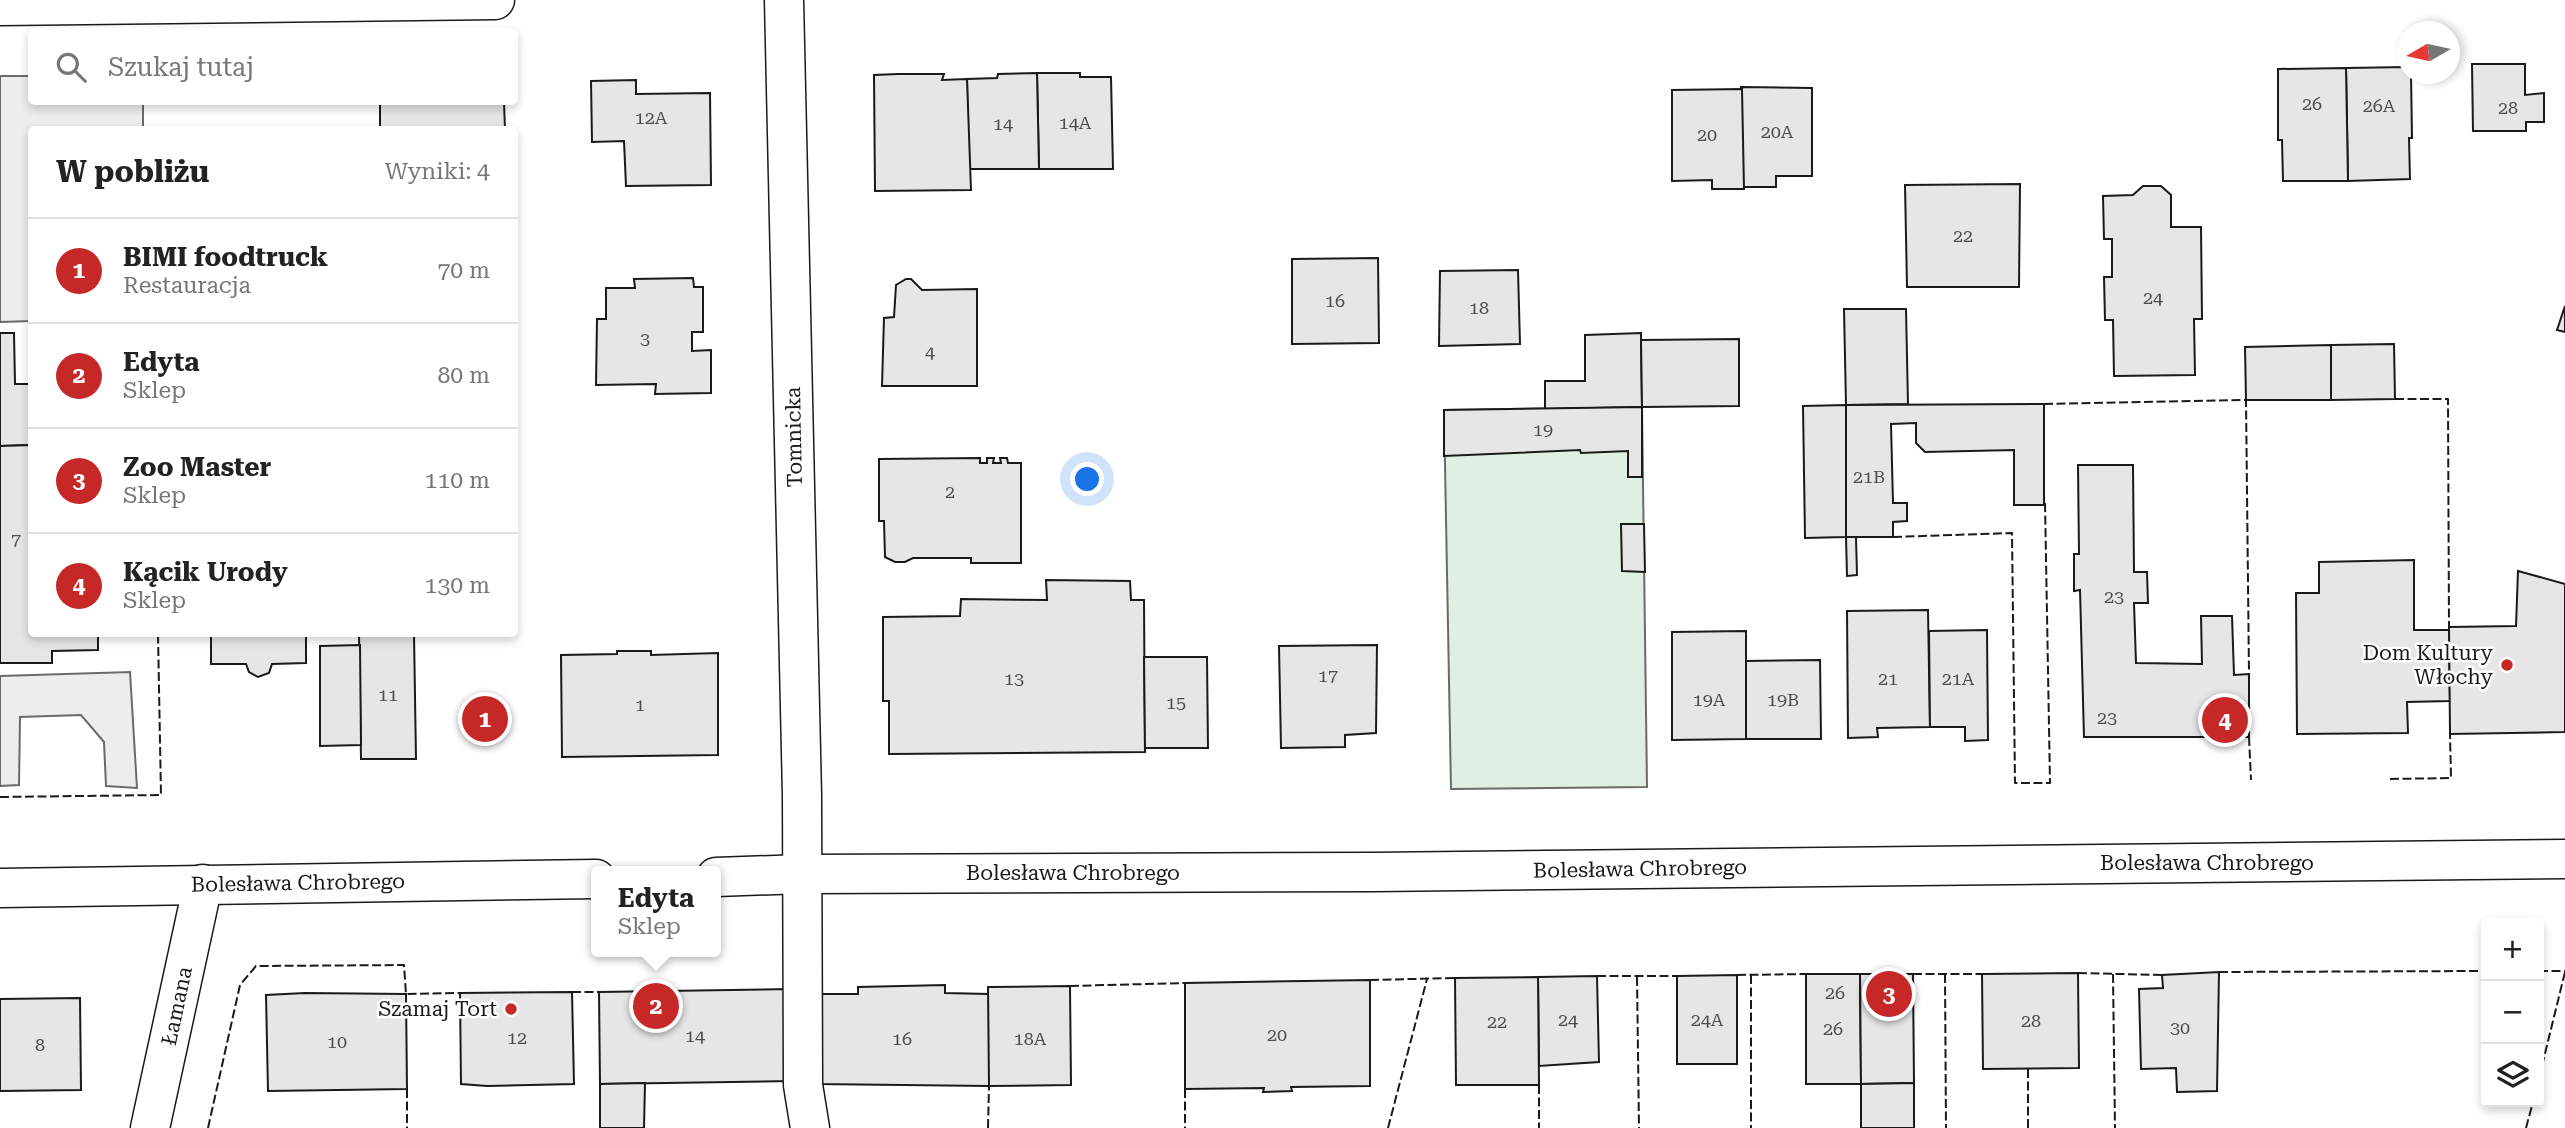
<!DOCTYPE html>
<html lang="pl">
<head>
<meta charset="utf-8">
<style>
	:root { --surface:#fff; --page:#f6f6f6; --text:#222; --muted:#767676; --line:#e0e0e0; --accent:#c62828 }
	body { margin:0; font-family:"Roboto Serif",serif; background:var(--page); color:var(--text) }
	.controls { position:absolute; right:21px; bottom:21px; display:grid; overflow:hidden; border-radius:7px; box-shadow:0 4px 10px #0003 }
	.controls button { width:63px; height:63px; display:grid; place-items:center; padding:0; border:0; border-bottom:2px solid var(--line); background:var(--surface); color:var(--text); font:35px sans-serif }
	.compass { position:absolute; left:2397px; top:21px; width:63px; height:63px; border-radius:50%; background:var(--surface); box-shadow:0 4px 10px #0003; rotate:261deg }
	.you { position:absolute; left:1088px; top:480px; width:24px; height:24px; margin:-18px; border:5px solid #fff; border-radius:50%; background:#1a73e8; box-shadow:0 0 0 10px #1a73e833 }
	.badge { display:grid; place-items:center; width:46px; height:46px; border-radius:50%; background:var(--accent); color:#fff; font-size:23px; font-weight:700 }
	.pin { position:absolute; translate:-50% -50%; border:4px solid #fff; box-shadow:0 2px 7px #0006 }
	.popup { position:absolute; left:591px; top:866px; width:130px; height:91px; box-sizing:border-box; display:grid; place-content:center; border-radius:7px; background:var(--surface); filter:drop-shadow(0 2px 5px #0005); font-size:23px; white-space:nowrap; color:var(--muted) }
	.popup b { font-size:26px; color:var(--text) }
	.popup::after { content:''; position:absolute; left:50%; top:100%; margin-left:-14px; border:14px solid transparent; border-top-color:var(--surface) }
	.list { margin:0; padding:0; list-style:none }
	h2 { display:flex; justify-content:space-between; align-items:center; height:91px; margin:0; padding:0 28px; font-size:30px }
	h2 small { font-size:23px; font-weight:400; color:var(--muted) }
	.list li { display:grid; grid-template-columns:46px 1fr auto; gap:21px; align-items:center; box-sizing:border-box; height:105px; padding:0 28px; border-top:2px solid var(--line) }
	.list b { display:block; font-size:26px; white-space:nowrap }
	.list p { margin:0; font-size:23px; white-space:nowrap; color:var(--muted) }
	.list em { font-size:23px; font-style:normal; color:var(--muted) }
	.icon { flex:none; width:38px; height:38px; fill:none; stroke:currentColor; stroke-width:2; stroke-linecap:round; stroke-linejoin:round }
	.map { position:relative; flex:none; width:2565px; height:1128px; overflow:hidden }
	.search { position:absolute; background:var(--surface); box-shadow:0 4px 10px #0003; left:28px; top:28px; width:490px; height:77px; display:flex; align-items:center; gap:18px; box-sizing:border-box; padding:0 24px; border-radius:7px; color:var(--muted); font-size:26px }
	.panel { position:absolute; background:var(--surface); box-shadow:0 4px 10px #0003; left:28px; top:126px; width:490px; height:511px; border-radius:7px }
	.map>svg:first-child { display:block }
	.green { fill:#e0efe3; stroke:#6a6a6a; stroke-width:2 }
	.parking { fill:#ededed; stroke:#6a6a6a; stroke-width:2 }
	.building { fill:#e6e6e6; stroke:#1a1a1a; stroke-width:2 }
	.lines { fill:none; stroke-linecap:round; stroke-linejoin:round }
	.minor-casing { stroke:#1a1a1a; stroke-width:41 }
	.major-casing { stroke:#1a1a1a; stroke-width:41 }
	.minor { stroke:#fff; stroke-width:38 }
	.major { stroke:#fff; stroke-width:38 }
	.fence { stroke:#1a1a1a; stroke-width:2; stroke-dasharray:9 3.5; stroke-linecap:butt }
	.poi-dot { fill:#c62828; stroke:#fff; stroke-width:2.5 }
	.labels { text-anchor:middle; stroke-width:5; stroke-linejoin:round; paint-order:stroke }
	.number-label { font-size:18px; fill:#4d4d4d }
	.street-label { font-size:21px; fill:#1a1a1a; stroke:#fff }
	.poi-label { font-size:21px; fill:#1a1a1a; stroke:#fff; text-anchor:end }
</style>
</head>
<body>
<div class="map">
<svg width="2565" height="1128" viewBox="0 0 2565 1128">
	<rect width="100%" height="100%" fill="#fff"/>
	<polygon class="green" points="1642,407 1647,787 1451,789 1444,410"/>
	<g class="parking">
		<polygon points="0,76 31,76 32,102 143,102 143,129 32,130 31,321 0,322"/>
		<polygon points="130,672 137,788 106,786 104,742 81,715 20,717 19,785 0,786 0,676"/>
	</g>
	<g class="building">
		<polygon points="2472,64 2525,64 2525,95 2544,93 2544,122 2526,122 2526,131 2473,131"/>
		<polygon points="2408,67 2408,74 2411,74 2412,138 2409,138 2410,179 2348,181 2346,68"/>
		<polygon points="2346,68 2348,181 2283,181 2282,140 2278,140 2278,69"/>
		<polygon points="1037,73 1080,73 1080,77 1111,77 1113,169 1039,169"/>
		<polygon points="1037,73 1039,169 968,169 967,79 997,78 998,74"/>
		<polygon points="898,74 944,74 942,80 967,79 971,190 875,191 874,75"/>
		<polygon points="636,80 636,94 710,93 711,185 626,186 624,141 592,142 591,81"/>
		<polygon points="1741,87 1812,88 1812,176 1776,176 1776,187 1743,187"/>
		<polygon points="1742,89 1744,189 1712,189 1712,180 1672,181 1672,90"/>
		<polygon points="380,102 504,102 505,130 380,130"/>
		<polygon points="2020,184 2019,287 1907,287 1905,185"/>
		<polygon points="2143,186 2161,186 2171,195 2171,227 2201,227 2202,319 2194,319 2195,375 2114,376 2113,320 2105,320 2104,277 2112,277 2112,239 2104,239 2103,196 2133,195"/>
		<polygon points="1378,258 1379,343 1292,344 1292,259"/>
		<polygon points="1518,270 1520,344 1439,346 1440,271"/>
		<polygon points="693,278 694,287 703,287 703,332 692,332 692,351 711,350 711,393 655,394 656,384 596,385 597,319 606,319 606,288 635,288 634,279"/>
		<polygon points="906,279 911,279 922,290 977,289 977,386 882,386 884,318 894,317 896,285"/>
		<polygon points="2565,306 2565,332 2557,330"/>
		<polygon points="1844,309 1906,309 1908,404 1846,405"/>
		<polygon points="0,333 14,333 15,384 32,384 32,445 0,446"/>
		<polygon points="1641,333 1642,407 1545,409 1545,381 1585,381 1585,335"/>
		<polygon points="1739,339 1739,406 1642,407 1641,340"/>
		<polygon points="2394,344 2395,399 2331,400 2331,345"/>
		<polygon points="2331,345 2331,400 2246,400 2245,347"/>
		<polygon points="2044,404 2044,505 2014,505 2014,450 1925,452 1916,443 1916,423 1891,424 1893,503 1907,503 1907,521 1893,522 1893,537 1846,537 1846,405"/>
		<polygon points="1846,405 1846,537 1805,538 1803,406"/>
		<polygon points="1642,407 1642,477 1628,477 1628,451 1581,453 1580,450 1444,456 1444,410"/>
		<polygon points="32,445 32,634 98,634 98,650 52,651 52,663 0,663 0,446"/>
		<polygon points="980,458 980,463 987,463 987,458 994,458 993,463 1001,463 1000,458 1007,458 1008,463 1021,463 1021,563 971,563 971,558 913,558 905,562 895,562 885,557 884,521 879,521 879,459"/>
		<polygon points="2078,465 2133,465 2134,572 2147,572 2148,603 2134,603 2136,663 2202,664 2201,616 2232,616 2234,675 2249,674 2249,737 2084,737 2080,590 2074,591 2074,554 2079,554"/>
		<polygon points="1621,524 1644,524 1645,572 1622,571"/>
		<polygon points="1846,537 1856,537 1857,575 1847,576"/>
		<polygon points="2414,560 2414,630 2449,630 2450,701 2407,702 2408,733 2297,734 2296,593 2319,593 2319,562"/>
		<polygon points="2518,571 2565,584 2565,732 2450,734 2449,627 2516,626"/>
		<polygon points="1046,580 1130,581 1131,600 1144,600 1145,752 889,754 889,701 883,701 883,617 960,616 961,599 1047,600"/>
		<polygon points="1928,610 1930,727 1877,728 1878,737 1848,738 1847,611"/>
		<polygon points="1987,630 1988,740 1965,741 1965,727 1930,727 1929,631"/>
		<polygon points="1746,631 1746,739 1672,740 1672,632"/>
		<polygon points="211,634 306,634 306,663 272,664 269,673 258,677 249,672 246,664 211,664"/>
		<polygon points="359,634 414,634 416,759 361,759"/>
		<polygon points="360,645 361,745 320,746 320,646"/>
		<polygon points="1377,645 1376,733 1345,735 1345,747 1281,748 1279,646"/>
		<polygon points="617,651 651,651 651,655 718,653 718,755 562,757 561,655 617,654"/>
		<polygon points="1144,657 1207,657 1208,748 1145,748"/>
		<polygon points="1820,660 1821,739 1746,739 1746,661"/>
		<polygon points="2219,972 2217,1091 2177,1092 2176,1068 2141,1069 2139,989 2163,988 2162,975"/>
		<polygon points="2078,973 2079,1068 1983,1069 1982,974"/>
		<polygon points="1806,974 1860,974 1861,1084 1806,1084"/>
		<polygon points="1860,974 1913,974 1914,1083 1861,1084"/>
		<polygon points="1737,975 1737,1064 1677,1064 1677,976"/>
		<polygon points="1597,976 1599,1062 1539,1066 1538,977"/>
		<polygon points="1538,977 1539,1085 1456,1085 1455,978"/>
		<polygon points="1370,980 1370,1086 1291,1087 1292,1091 1263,1092 1264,1088 1185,1089 1185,983"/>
		<polygon points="945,985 945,993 989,994 989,1086 816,1084 816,994 858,994 858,987"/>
		<polygon points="1070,986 1071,1085 989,1086 988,987"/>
		<polygon points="790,989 792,1081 600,1084 599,992"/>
		<polygon points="572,992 574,1084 487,1086 461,1084 460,993"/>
		<polygon points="305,993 406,994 407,1089 268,1091 266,995"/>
		<polygon points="80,998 81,1090 0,1091 0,999"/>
		<polygon points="645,1083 644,1128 600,1128 600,1084"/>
		<polygon points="1914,1083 1914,1128 1861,1128 1861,1084"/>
	</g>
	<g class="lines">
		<defs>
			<g id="minor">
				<polyline points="784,0 802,796 803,1085 810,1128"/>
				<polyline points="0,6 495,0"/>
				<polyline points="150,1128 203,884"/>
			</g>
			<g id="major">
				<polyline points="716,877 802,874 1374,872 2565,859"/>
				<polyline points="0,888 596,879"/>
			</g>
		</defs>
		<use href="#minor" class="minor-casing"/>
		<use href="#major" class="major-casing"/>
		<use href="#minor" class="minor"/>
		<use href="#major" class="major"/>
		<g class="fence">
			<polyline points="2395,399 2448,399 2449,627"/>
			<polyline points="2044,404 2246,400 2249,674"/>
			<polyline points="1893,537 2012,533 2015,783 2050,783 2045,502"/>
			<polyline points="2249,737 2251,780"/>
			<polyline points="2390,779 2451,778 2450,734"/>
			<polyline points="0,797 161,795 158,634"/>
			<polyline points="2539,971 2565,971"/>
			<polyline points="2219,972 2486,971"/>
			<polyline points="2078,973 2162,975"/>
			<polyline points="1913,974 1982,974"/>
			<polyline points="1945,974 1946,1128"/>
			<polyline points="2113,974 2115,1128"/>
			<polyline points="1737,975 1806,974"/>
			<polyline points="1751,975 1751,1128"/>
			<polyline points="1597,976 1677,976"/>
			<polyline points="1637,977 1639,1128"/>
			<polyline points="1370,980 1455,978"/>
			<polyline points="1070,986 1185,983"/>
			<polyline points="572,992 599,992"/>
			<polyline points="2028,1069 2028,1128"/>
			<polyline points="2539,1078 2565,972"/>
			<polyline points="1539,1085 1539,1128"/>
			<polyline points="407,1089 407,1128"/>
			<polyline points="1185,1089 1185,1128"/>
			<polyline points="208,1128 240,985 256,966 404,965 406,994 460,993"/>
			<polyline points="988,1128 989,1086"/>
			<polyline points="1388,1128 1427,979"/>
			<polyline points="2526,1128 2533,1102"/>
		</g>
	</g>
	<g class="poi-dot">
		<circle cx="2507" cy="665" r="7"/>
		<circle cx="511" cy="1009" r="7"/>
	</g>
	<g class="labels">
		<g class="number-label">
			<text x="2312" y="110">26</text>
			<text x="2379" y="112">26A</text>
			<text x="2508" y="114">28</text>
			<text x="651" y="124">12A</text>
			<text x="1075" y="129">14A</text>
			<text x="1003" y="130">14</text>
			<text x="1777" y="138">20A</text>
			<text x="1707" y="141">20</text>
			<text x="1963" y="242">22</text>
			<text x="2153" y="304">24</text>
			<text x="1335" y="307">16</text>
			<text x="1479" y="314">18</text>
			<text x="645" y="345">3</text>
			<text x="930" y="358">4</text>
			<text x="1543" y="436">19</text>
			<text x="1869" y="483">21B</text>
			<text x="950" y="498">2</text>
			<text x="16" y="546">7</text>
			<text x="2114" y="603">23</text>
			<text x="1328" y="682">17</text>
			<text x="1014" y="685">13</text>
			<text x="1888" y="685">21</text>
			<text x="1958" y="685">21A</text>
			<text x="388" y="701">11</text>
			<text x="1709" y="706">19A</text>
			<text x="1783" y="706">19B</text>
			<text x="1176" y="709">15</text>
			<text x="640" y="711">1</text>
			<text x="2107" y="724">23</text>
			<text x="1835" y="999">26</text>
			<text x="1568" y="1026">24</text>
			<text x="1707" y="1026">24A</text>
			<text x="2031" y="1027">28</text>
			<text x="1497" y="1028">22</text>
			<text x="2180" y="1034">30</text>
			<text x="1833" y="1035">26</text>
			<text x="1277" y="1041">20</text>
			<text x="695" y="1042">14</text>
			<text x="517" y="1044">12</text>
			<text x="902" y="1045">16</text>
			<text x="1030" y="1045">18A</text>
			<text x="337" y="1048">10</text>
			<text x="40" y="1051">8</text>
		</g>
		<g class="street-label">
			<text transform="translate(794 437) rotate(-91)" y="7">Tomnicka</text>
			<text x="2207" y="870">Bolesława Chrobrego</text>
			<text transform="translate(1640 869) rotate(-1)" y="7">Bolesława Chrobrego</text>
			<text x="1073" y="880">Bolesława Chrobrego</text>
			<text transform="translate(298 883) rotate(-1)" y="7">Bolesława Chrobrego</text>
			<text transform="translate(177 1006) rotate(-78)" y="7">Łamana</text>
		</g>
		<g class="poi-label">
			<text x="2493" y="660">Dom Kultury<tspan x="2493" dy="24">Włochy</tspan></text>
			<text x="497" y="1016">Szamaj Tort</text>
		</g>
	</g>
</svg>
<div class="controls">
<button>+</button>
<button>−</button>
<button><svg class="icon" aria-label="layers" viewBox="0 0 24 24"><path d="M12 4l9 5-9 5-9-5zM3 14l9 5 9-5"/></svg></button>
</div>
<svg class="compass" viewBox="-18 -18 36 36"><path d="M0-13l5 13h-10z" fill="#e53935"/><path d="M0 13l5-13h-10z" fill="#767676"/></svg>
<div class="you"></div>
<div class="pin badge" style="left:485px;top:719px">1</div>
<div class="pin badge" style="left:656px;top:1006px">2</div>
<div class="popup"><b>Edyta</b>Sklep</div>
<div class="pin badge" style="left:1889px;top:994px">3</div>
<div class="pin badge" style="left:2225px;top:720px">4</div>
<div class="search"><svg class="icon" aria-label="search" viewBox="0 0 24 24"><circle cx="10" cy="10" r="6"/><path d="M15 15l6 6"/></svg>Szukaj tutaj</div>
<section class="panel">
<h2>W pobliżu<small>Wyniki: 4</small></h2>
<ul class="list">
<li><span class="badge">1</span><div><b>BIMI foodtruck</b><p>Restauracja</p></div><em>70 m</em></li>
<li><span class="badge">2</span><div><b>Edyta</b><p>Sklep</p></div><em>80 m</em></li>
<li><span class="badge">3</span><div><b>Zoo Master</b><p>Sklep</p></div><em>110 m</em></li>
<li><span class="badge">4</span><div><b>Kącik Urody</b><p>Sklep</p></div><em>130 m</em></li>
</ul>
</section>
</div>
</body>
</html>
